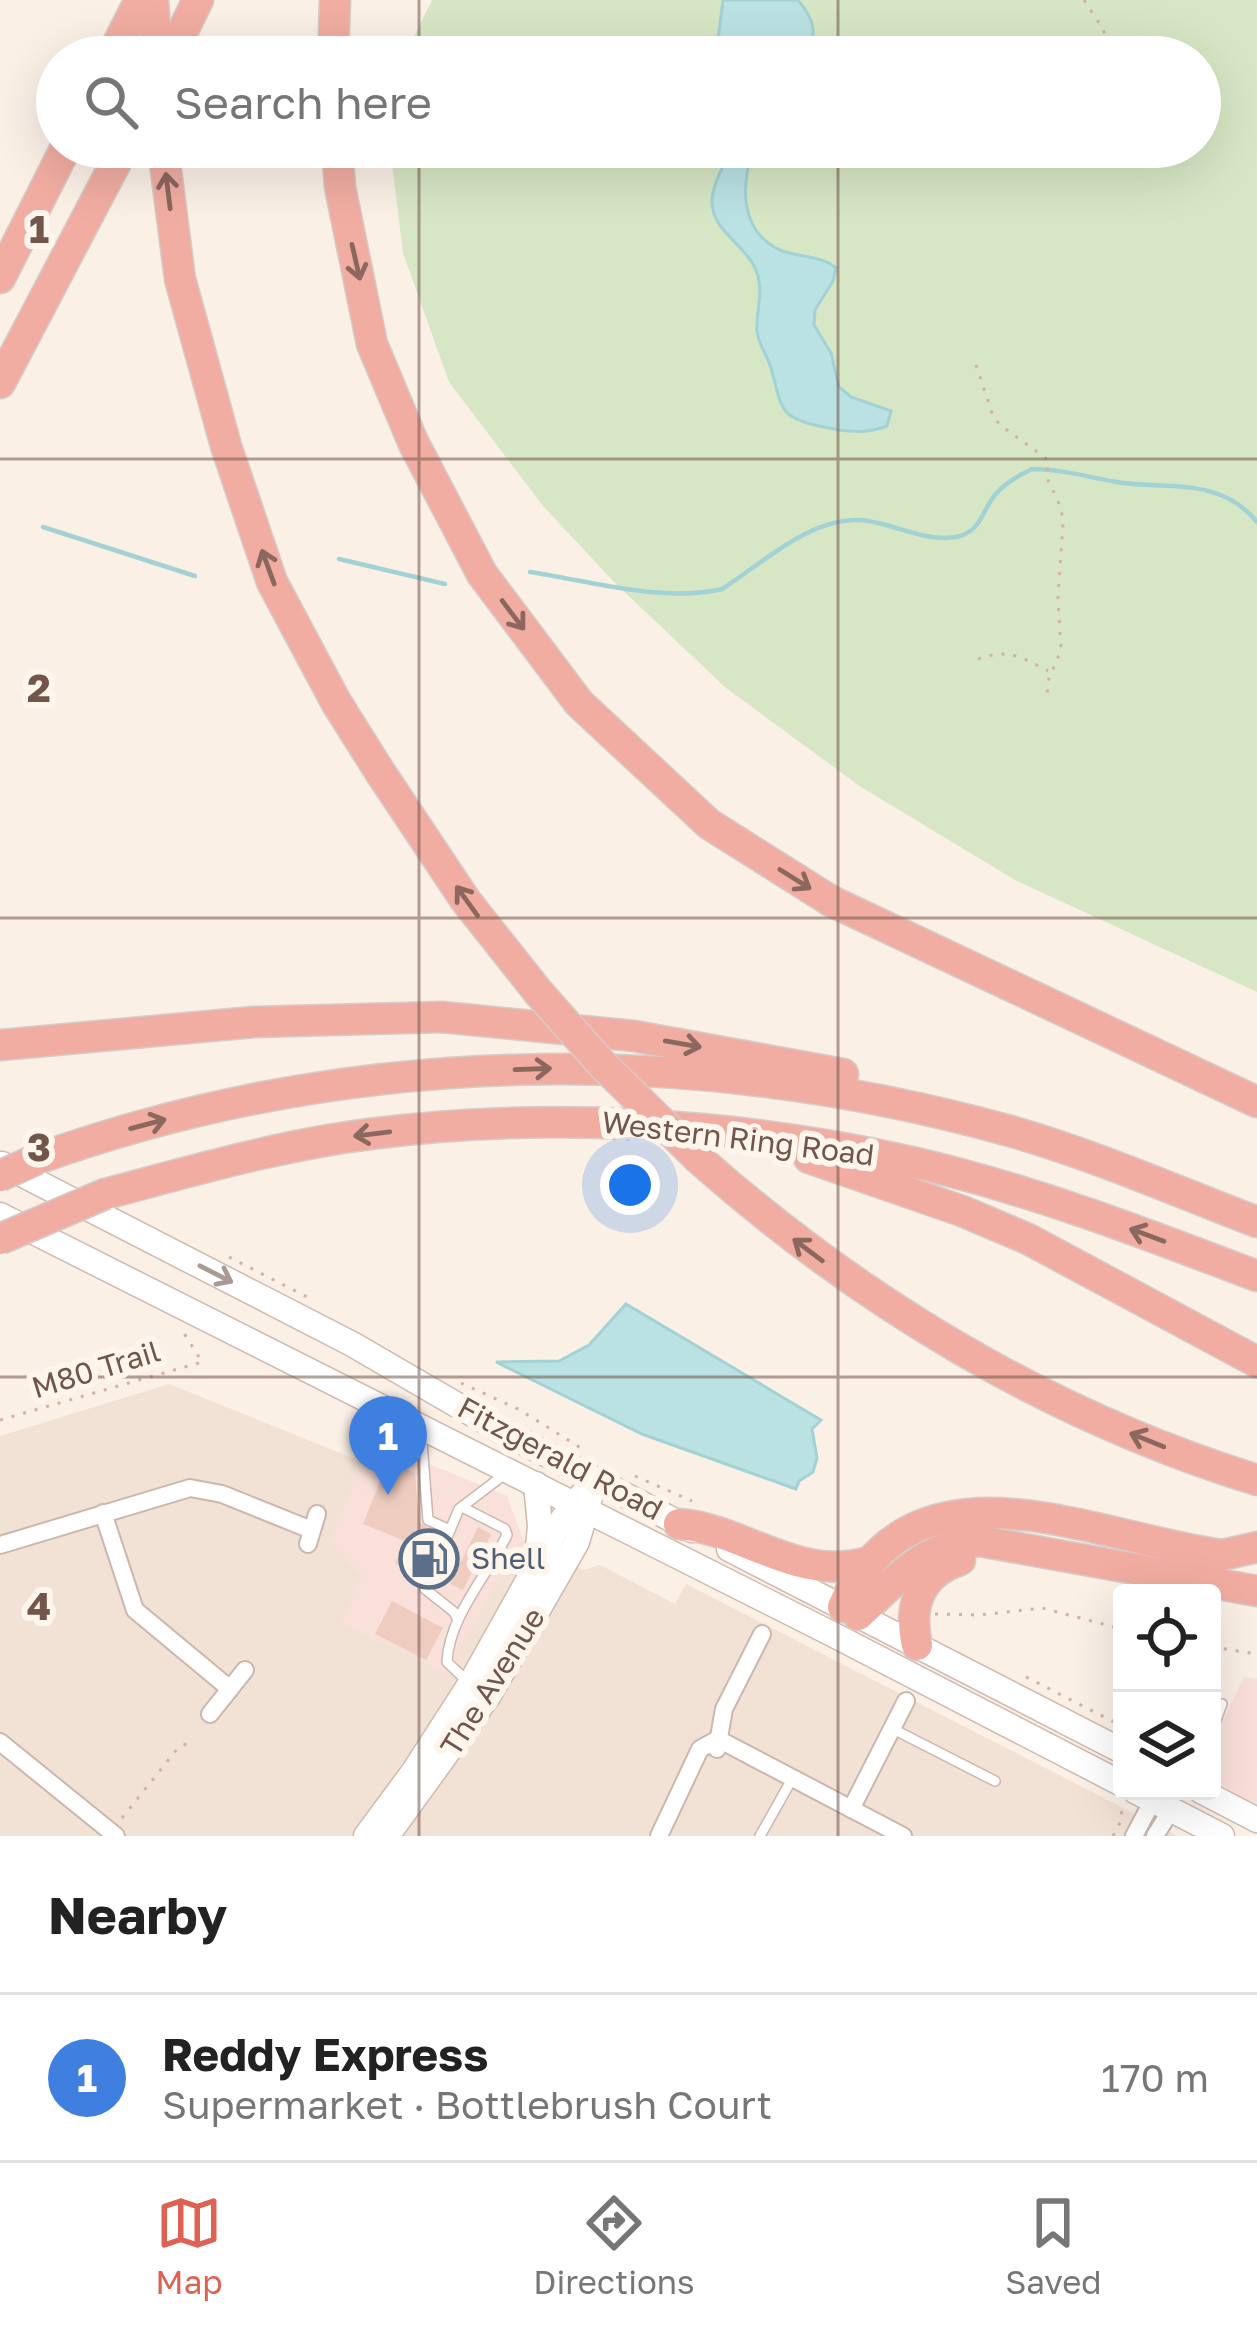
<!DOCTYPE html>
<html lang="en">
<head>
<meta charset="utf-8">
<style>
	:root { --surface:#fff; --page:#f2f2f2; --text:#222; --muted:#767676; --line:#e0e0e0; --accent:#dd6253 }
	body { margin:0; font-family:"Golos Text",sans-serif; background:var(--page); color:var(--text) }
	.controls { position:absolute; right:36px; bottom:36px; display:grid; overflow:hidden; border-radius:12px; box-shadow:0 12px 48px #0002 }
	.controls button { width:108px; height:108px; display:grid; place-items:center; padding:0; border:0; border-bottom:3px solid var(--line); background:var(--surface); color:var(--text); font:60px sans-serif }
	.you { position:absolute; left:630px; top:1185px; width:42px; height:42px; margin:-30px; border:9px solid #fff; border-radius:50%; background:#1a73e8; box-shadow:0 0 0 18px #1a73e833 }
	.badge { display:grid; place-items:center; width:78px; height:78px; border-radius:50%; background:var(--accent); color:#fff; font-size:39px; font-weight:700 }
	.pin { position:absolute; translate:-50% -99px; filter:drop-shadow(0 3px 6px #0008) }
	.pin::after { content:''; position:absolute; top:63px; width:42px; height:36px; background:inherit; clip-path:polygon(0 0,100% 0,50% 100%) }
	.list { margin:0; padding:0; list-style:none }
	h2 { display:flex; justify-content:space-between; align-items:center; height:156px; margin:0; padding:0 48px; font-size:51px }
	h2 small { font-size:39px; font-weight:400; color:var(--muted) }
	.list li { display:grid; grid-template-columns:78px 1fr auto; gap:36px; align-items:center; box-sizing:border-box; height:168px; padding:0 48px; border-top:3px solid var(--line) }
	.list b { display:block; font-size:45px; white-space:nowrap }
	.list p { margin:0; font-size:39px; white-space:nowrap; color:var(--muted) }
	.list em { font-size:39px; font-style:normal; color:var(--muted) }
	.icon { flex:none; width:66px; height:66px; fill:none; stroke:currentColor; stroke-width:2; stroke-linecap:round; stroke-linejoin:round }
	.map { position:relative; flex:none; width:1257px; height:1836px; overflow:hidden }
	.search { position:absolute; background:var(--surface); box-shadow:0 12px 48px #0002; left:36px; right:36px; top:36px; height:132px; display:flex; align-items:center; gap:30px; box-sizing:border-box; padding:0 42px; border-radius:66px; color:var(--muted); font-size:45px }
	.sheet { height:324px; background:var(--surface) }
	nav { display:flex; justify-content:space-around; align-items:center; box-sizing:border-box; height:168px; border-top:3px solid var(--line); background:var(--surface); font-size:33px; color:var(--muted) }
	nav a { display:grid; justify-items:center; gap:6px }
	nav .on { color:var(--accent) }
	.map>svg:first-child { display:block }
	.residential { fill:#f2e1d5 }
	.commercial { fill:#fae0da }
	.green { fill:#d7e7c5 }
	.water { fill:#bbe2e3; stroke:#a2d2d4; stroke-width:3 }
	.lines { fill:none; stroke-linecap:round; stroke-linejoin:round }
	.stream { stroke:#a2d2d4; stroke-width:4.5 }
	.building { fill:#eecdbf }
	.lane-casing { stroke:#ccb7ad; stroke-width:12 }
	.street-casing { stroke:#ccb7ad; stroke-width:20 }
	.secondary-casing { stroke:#d0b9ad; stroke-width:27 }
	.highway-casing { stroke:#d5ccc9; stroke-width:33 }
	.path { stroke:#d3b0a2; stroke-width:3; stroke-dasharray:3 9; stroke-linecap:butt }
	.lane { stroke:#fff; stroke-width:9 }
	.street { stroke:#fff; stroke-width:16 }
	.secondary { stroke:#fff; stroke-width:24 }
	.highway { stroke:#f1ada1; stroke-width:30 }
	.highway-bridge-casing { stroke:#d5ccc9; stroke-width:33; stroke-linecap:butt }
	.highway-bridge { stroke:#f1ada1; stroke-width:30 }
	.oneway { stroke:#8b675d }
	.oneway2 { stroke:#aa9a94 }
	.grid { fill:none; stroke:#72564c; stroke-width:3; stroke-opacity:0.55 }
	.labels { text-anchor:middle; stroke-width:12; stroke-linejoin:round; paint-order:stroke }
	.street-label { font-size:30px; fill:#72564c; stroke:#fef5ec }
	.service-label { font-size:30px; fill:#4e5e75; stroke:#fef5ec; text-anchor:start }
	.grid-label { font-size:39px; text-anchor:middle; font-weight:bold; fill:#72564c; stroke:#fef5ec; stroke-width:12; stroke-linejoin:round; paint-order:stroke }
</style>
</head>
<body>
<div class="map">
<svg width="1257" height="1836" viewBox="0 0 1257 1836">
	<rect width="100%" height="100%" fill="#fbf0e6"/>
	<polygon class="residential" points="169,1384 360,1461 370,1440 507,1496 523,1540 584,1570 600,1565 675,1604 686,1584 1178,1836 0,1836 0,1436"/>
	<g class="commercial">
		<polygon points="370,1440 507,1496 523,1540 446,1672 340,1623 362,1576 330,1542"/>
		<polygon points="1244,1677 1257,1679 1257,1804 1212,1781 1212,1742"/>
	</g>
	<polygon class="green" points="432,0 1257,0 1257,992 1015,880 861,787 726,688 616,584 543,506 449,382 403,253 390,147 1200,147 1200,57 404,57"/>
	<g class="water">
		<path d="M723 0H798C814 19 819 35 805 57H707L718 40Z"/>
		<path d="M731 147H755C740 183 739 231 780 250 799 258 821 255 836 268L833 281 815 310 814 325 831 353 839 387 851 397 891 411 887 426C867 434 846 432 824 427 775 418 783 406 770 365 766 353 758 344 757 331 756 312 763 295 758 276 750 245 710 233 712 199 713 181 726 164 731 147Z"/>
		<polygon points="626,1304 821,1420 812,1429 817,1458 813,1472 799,1481 796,1489 642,1434 496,1362 559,1361 589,1345"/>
	</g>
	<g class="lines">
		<g class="stream">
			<polyline points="43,527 195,576"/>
			<polyline points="339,559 445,584"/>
			<path d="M530 572C590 581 662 603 722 589 763 563 809 518 860 520 892 522 929 545 960 536 981 530 983 509 995 495 1005 483 1018 476 1032 469 1061 469 1088 477 1116 482 1167 490 1220 476 1257 522"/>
		</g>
	</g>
	<g class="building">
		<polygon points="388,1462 415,1473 419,1522 438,1534 421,1575 395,1564 405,1541 363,1524"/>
		<polygon points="478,1527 491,1534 463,1590 450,1584"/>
		<polygon points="392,1601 443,1628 426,1660 375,1634"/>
	</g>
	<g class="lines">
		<defs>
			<g id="lane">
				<polyline points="421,1430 428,1520 450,1530"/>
				<path d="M462 1507 505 1529 507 1535C488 1575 449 1616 447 1662L469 1683"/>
				<polyline points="458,1620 454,1612 425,1589 459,1509 505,1474"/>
				<polyline points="893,1729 995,1781"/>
				<polyline points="1212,1731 1222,1704"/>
				<polyline points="760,1836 792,1779"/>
			</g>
			<g id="street">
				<polyline points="103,1513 135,1610 230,1689"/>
				<polyline points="308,1544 317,1514"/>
				<polyline points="0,1545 190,1488 222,1494 309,1529"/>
				<polyline points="210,1714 245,1670"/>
				<polyline points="0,1742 116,1836"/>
				<polyline points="717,1749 724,1709 762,1634"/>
				<polyline points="851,1809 906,1701"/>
				<polyline points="659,1836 700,1749 718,1739 903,1836"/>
				<polyline points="1134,1836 1153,1800"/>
				<polyline points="1155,1836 1171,1810"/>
			</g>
			<g id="secondary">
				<polyline points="2,1164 352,1344 500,1430 692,1530"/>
				<polyline points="0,1215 834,1635 1122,1784"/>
				<polyline points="536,1484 540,1526 537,1557"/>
				<polyline points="729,1549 1122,1751"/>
				<polyline points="1135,1791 1222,1836"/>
				<polyline points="1201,1791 1257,1820"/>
				<polyline points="366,1836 414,1771 470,1684 563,1518 585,1491"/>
				<polyline points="387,1836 489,1695 577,1542 591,1494"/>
			</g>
			<g id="highway">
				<polyline points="153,0 157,57"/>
				<polyline points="111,57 140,0"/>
				<polyline points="170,57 198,0"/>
				<polyline points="333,57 335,0"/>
				<polyline points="163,147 180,279 226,446 272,582 336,702 380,772 466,901 539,993"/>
				<polyline points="337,147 340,187 372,344 413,442 482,574 579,703 709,824 831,901 1257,1102"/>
				<polyline points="0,278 66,147"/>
				<polyline points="0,383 124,147"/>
				<polyline points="0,1045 254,1022 442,1017 634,1036 843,1074"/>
				<polyline points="809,1158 962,1211 1028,1239 1257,1362"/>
				<path d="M37 1159C349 1047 691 1042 1010 1131 1094 1155 1176 1191 1257 1222"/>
				<path d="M700 1160C862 1303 1050 1416 1257 1480"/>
				<path d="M105 1194C192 1171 281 1145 370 1134 544 1111 741 1123 912 1162 1030 1189 1144 1233 1257 1276"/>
				<path d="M679 1524C744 1529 798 1583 868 1562"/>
				<path d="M843 1607C913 1445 1095 1538 1222 1555L1257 1547"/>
				<path d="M858 1615C897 1579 925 1545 980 1541L1257 1591"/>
				<path d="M917 1645C908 1606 920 1573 960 1560"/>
			</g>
		</defs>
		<use href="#lane" class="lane-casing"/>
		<use href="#street" class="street-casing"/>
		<use href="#secondary" class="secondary-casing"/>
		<use href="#highway" class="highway-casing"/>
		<g class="path">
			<path d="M1084 0C1097 22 1109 30 1109 57"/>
			<polyline points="976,365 992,413 999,424 1048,460 1047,478 1061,508 1063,523 1058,598 1061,650 1048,681 1047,698"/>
			<path d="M978 659C1007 648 1022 657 1048 671"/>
			<polyline points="229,1257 311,1299"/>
			<polyline points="461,1383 520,1410 584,1450"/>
			<polyline points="0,1420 202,1362 182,1330"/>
			<polyline points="635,1476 692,1501"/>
			<polyline points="935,1614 979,1615 1042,1608 1122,1629"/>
			<polyline points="1212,1647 1257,1654"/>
			<polyline points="1026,1677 1122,1726"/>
			<polyline points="122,1818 178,1748 192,1741"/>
			<polyline points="1113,1836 1122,1819 1121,1805"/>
		</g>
		<use href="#lane" class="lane"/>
		<use href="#street" class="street"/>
		<use href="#secondary" class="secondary"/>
		<use href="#highway" class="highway"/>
		<defs>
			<g id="highway-bridge">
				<polyline points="539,993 602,1064 700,1160"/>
				<polyline points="0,1176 37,1159"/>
				<polyline points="0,1239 105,1194"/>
			</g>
		</defs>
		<use href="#highway-bridge" class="highway-bridge-casing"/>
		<use href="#highway-bridge" class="highway-bridge"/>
	</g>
	<defs><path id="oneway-shaft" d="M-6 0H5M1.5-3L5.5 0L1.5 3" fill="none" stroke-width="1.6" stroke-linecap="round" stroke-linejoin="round" transform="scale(3)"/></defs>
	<g class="oneway">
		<use href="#oneway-shaft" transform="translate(168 191) rotate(-97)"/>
		<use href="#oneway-shaft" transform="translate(356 262) rotate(77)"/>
		<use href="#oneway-shaft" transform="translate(268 567) rotate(-110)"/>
		<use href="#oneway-shaft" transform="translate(513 615) rotate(53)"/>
		<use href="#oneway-shaft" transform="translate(795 879) rotate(32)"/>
		<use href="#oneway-shaft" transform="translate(467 901) rotate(-126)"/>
		<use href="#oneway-shaft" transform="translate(683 1044) rotate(10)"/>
		<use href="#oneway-shaft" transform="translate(533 1069) rotate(-2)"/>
		<use href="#oneway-shaft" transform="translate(148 1124) rotate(-15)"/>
		<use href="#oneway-shaft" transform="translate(372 1134) rotate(173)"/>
		<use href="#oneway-shaft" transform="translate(1147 1235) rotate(-160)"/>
		<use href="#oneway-shaft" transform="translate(808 1250) rotate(-143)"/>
		<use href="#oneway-shaft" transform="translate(1147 1440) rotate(-158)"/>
	</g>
	<use class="oneway2" href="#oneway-shaft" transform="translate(216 1274) rotate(27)"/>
	<path class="grid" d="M419 0V57M838 0V57M419 147V1836M838 147V1836M0 459H1257M0 918H1257M0 1377H1257"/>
	<defs>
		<symbol id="fuel-ring" viewBox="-11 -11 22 22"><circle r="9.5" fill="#fef5ec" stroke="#5c6f8a" stroke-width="1.5"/><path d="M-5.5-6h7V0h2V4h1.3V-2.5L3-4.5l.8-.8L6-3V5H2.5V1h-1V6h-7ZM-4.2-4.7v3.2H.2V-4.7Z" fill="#5c6f8a"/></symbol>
	</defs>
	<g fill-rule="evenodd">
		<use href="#fuel-ring" x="396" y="1526" width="66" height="66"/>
	</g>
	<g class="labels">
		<g class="street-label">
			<text transform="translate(738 1139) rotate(7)" y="10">Western Ring Road</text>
			<text transform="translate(96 1370) rotate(-17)" y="10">M80 Trail</text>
			<text transform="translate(560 1459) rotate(28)" y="10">Fitzgerald Road</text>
			<text transform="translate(493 1682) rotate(-58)" y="10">The Avenue</text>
		</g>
		<g class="service-label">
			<text x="471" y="1569">Shell</text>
		</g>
	</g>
	<g class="grid-label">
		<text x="39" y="243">1</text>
		<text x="39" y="702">2</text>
		<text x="39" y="1161">3</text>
		<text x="39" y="1620">4</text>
	</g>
</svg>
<div class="controls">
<button><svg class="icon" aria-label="locate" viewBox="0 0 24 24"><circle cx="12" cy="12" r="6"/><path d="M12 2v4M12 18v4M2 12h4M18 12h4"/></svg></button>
<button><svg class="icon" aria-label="layers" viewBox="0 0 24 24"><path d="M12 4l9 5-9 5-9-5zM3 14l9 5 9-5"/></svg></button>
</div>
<div class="you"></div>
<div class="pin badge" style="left:388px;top:1495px;background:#3f7fe0">1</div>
<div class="search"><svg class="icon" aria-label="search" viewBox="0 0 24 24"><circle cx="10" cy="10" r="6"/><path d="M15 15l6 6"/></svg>Search here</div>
</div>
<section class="sheet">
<h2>Nearby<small></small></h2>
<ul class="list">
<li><span class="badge" style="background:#3f7fe0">1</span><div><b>Reddy Express</b><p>Supermarket · Bottlebrush Court</p></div><em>170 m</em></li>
</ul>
</section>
<nav>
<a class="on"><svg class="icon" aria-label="map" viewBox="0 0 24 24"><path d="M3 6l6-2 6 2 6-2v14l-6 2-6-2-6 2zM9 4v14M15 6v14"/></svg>Map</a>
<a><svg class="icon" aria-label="directions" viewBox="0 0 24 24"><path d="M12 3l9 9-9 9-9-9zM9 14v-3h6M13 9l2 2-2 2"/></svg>Directions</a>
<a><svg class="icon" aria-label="saved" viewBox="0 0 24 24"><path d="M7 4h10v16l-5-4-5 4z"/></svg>Saved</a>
</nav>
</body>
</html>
